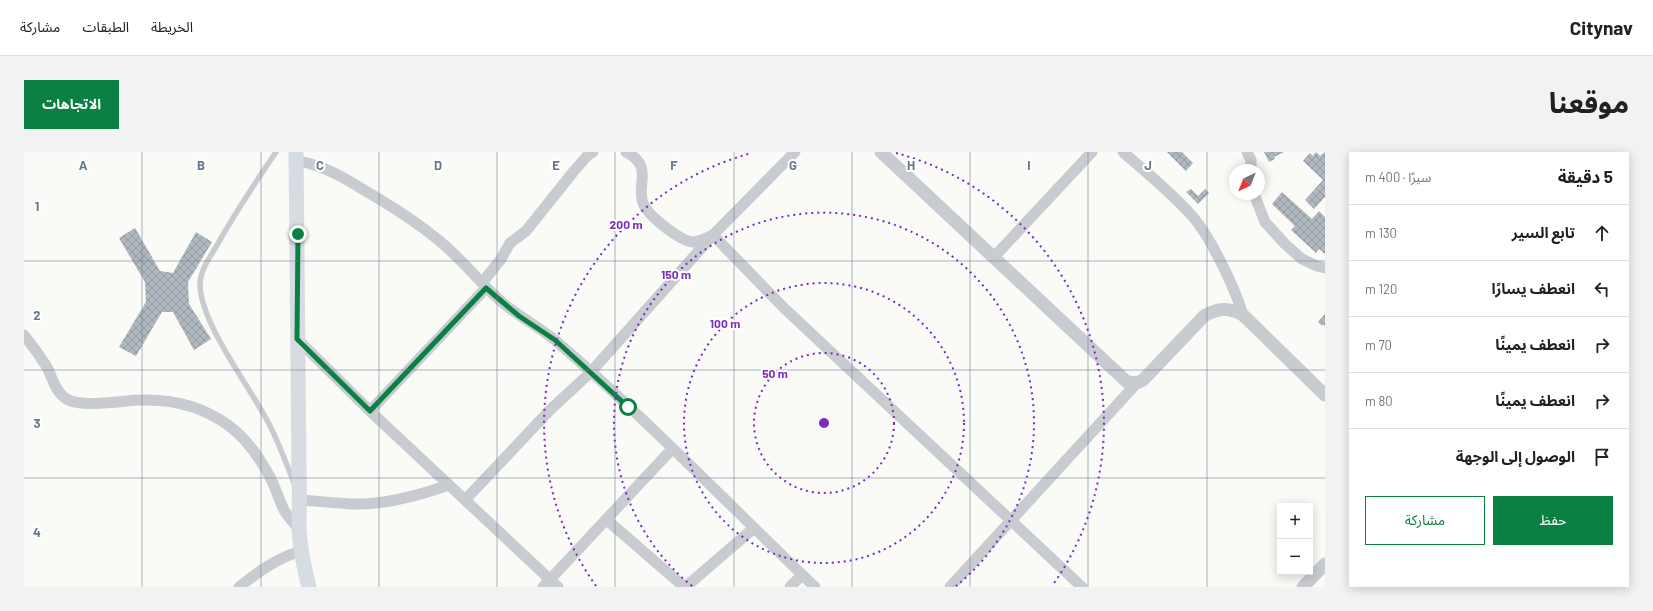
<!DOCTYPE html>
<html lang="ar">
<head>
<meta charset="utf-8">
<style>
	:root { --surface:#fff; --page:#f2f2f2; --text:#202124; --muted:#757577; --line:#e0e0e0; --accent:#0b8043 }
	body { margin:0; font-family:Barlow,"Noto Sans Arabic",sans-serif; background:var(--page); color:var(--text); direction:rtl }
	.controls { position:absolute; right:12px; bottom:12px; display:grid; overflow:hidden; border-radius:0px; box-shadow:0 2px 10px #0003 }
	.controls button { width:36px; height:36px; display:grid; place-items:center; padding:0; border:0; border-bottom:1px solid var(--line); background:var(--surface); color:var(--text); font:20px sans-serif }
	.compass { position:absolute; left:1205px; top:12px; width:36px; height:36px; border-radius:50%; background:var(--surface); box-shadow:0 2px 10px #0003; rotate:223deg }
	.stop { position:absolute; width:12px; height:12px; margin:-9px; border:3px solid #0b8043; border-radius:50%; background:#fff }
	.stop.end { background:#0b8043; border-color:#fff; box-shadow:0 1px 4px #0008 }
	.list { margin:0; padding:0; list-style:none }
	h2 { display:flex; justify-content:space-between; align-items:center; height:52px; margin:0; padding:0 16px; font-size:17px }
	h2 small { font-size:13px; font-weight:400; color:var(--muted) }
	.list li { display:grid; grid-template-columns:26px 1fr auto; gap:12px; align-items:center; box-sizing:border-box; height:56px; padding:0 16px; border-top:1px solid var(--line) }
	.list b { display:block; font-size:15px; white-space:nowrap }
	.list em { font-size:13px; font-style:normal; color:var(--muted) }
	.actions { display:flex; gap:8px; padding:12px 16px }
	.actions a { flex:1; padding:9px 0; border:1px solid var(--accent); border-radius:0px; text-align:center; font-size:14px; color:var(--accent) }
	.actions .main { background:var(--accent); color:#fff }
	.icon { flex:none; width:22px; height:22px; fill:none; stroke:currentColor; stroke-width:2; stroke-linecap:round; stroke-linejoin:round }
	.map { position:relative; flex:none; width:1301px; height:435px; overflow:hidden; direction:ltr; border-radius:0px }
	header { display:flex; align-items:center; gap:24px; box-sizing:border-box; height:56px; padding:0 20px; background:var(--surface); border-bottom:1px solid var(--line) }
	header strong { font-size:19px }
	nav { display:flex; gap:22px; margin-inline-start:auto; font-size:14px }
	.intro { display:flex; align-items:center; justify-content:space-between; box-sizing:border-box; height:96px; padding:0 24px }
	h1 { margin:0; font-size:28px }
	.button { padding:10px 18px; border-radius:0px; background:var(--accent); color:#fff; font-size:14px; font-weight:700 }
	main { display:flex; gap:24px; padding:0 24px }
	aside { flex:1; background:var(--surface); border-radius:0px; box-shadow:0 2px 10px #0003 }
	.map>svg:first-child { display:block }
	.building { fill:url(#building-cross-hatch) }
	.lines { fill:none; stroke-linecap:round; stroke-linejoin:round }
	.service { stroke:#c8cbd0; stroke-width:5.5 }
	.minor { stroke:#c8cbd0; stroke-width:11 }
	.tertiary { stroke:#c8cbd0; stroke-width:13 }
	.secondary { stroke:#d6dce1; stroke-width:15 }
	.route { stroke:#0b8043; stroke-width:5 }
	.grid { fill:none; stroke:#66788c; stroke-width:1; stroke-opacity:0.55 }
	.ring { fill:none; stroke:#7b2cbf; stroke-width:2; stroke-dasharray:2 4 }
	.grid-label { font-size:13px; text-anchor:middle; font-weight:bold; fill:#66788c; stroke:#fff; stroke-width:4; stroke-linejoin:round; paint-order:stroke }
	.centre { fill:#7b2cbf; stroke:#fff; stroke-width:2 }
	.ring-label { font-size:12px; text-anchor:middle; font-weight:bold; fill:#7b2cbf; stroke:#fff; stroke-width:4; stroke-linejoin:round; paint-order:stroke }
</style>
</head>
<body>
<header>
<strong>Citynav</strong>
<nav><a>الخريطة</a><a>الطبقات</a><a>مشاركة</a></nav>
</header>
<div class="intro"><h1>موقعنا</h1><a class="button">الاتجاهات</a></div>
<main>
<aside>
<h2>5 دقيقة<small>سيرًا · 400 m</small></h2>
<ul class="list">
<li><svg class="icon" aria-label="ahead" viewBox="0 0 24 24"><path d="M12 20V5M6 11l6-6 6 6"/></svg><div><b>تابع السير</b></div><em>130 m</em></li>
<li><svg class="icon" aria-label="left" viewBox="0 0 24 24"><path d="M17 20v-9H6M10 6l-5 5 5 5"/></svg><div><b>انعطف يسارًا</b></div><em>120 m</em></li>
<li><svg class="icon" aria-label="right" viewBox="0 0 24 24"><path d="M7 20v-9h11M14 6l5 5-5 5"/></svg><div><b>انعطف يمينًا</b></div><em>70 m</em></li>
<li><svg class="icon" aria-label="right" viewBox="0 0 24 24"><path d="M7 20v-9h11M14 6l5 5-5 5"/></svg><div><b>انعطف يمينًا</b></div><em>80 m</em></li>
<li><svg class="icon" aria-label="arrive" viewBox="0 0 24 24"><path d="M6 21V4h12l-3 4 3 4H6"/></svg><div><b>الوصول إلى الوجهة</b></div></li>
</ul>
<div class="actions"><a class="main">حفظ</a><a>مشاركة</a></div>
</aside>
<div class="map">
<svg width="1301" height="435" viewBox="0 0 1301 435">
	<defs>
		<pattern id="building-cross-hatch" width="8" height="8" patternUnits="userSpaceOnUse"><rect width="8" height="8" fill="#b0b8bf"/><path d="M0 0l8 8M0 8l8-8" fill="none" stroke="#939aa1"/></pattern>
	</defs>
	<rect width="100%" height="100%" fill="#fafaf7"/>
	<g class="building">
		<polygon points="1143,0 1158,0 1169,11 1162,19"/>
		<polygon points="1240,0 1260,0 1250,5 1251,7 1245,10"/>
		<polygon points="1292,0 1296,4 1301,0 1301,45 1290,57 1281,48 1299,28 1279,9 1286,1 1289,4"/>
		<polygon points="1167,37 1174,44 1181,37 1185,41 1174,52 1162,40"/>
		<polygon points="1258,40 1288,67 1295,59 1301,65 1301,102 1295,97 1292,101 1267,78 1271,74 1248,52"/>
		<polygon points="111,76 136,119 149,121 172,80 188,90 164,130 165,152 187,187 170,198 149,160 138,160 112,204 95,195 122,150 121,130 95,86"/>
		<polygon points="1301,162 1301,174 1299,172 1298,174 1294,170"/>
	</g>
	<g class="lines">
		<path class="service" d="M252 0C231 31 210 62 192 95 185 106 177 118 176 131 175 170 227 236 245 272 255 291 262 311 270 331"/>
		<g class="minor">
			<path d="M602 0C630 14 612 33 619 51 623 63 656 89 669 90 675 90 683 86 689 83L760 156 1058 435"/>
			<path d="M1099 0C1123 21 1148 41 1169 65 1187 86 1211 136 1219 163"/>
			<polyline points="1223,0 1227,8 1227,18"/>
			<path d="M272 9C297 12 319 25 340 38 371 56 403 76 429 101 446 117 461 136 479 151 496 165 515 175 532 189 622 266 705 353 791 435"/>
			<polyline points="1230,42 1241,70 1261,92 1278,107 1293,114 1301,116"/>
			<polyline points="970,105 1068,0"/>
			<polyline points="458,131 477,107 486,91 502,79 550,19 564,3 569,0"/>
			<path d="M0 183C8 193 16 204 23 215 28 225 31 239 41 246 54 257 100 248 118 248 149 247 179 255 204 273 222 286 237 308 247 327 252 337 255 348 260 358 264 365 270 371 275 377"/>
			<polyline points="273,187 346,259 534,435"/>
			<polyline points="346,259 462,136"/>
			<path d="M276 348C296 349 315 352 335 352 365 352 396 343 425 333"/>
			<polyline points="441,348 527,257 566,221 689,83 771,0"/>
			<polyline points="583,368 659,434 665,432 730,376"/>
			<path d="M215 435C234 420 253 406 277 399"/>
			<polyline points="519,435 648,297"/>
			<polyline points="766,435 778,423"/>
			<polyline points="926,435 1113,231"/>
		</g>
		<g class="tertiary">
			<path d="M857 0 1103 230 1113 231 1119 228 1180 164C1194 156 1205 155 1219 163L1301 243"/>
			<polyline points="1279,435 1301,412"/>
		</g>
		<path class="secondary" d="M272 0 275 321C276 339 275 358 275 377 276 396 280 416 285 435"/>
	</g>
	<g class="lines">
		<polyline class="route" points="274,82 273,187 346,259 462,136 495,164 531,188 604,255"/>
	</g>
	<path class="grid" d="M118 0V435M237 0V435M355 0V435M473 0V435M591 0V435M710 0V435M828 0V435M946 0V435M1064 0V435M1183 0V435M0 109H1301M0 218H1301M0 326H1301"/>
	<g class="ring">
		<circle cx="800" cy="271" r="70"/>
		<circle cx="800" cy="271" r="140"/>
		<path d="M668 434A210 210 0 1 1 932 434"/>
		<path d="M572 434A280 280 0 0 1 728 1M872 1A280 280 0 0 1 1028 434"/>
	</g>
	<g class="grid-label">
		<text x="59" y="18">A</text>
		<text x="177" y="18">B</text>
		<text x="296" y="18">C</text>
		<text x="414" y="18">D</text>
		<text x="532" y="18">E</text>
		<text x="650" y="18">F</text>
		<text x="769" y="18">G</text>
		<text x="887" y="18">H</text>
		<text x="1005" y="18">I</text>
		<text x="1124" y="18">J</text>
		<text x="13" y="59">1</text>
		<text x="13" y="168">2</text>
		<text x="13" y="276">3</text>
		<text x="13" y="385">4</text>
	</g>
	<circle cx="800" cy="271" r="6" class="centre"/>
	<g class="ring-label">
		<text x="602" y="77">200 m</text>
		<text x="652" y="127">150 m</text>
		<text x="701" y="176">100 m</text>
		<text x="751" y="226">50 m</text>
	</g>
</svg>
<div class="controls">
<button>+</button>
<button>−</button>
</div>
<svg class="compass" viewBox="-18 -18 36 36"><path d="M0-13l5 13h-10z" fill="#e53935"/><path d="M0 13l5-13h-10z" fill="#757577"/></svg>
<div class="stop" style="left:604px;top:255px"></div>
<div class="stop end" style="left:274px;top:82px"></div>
</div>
</main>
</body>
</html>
